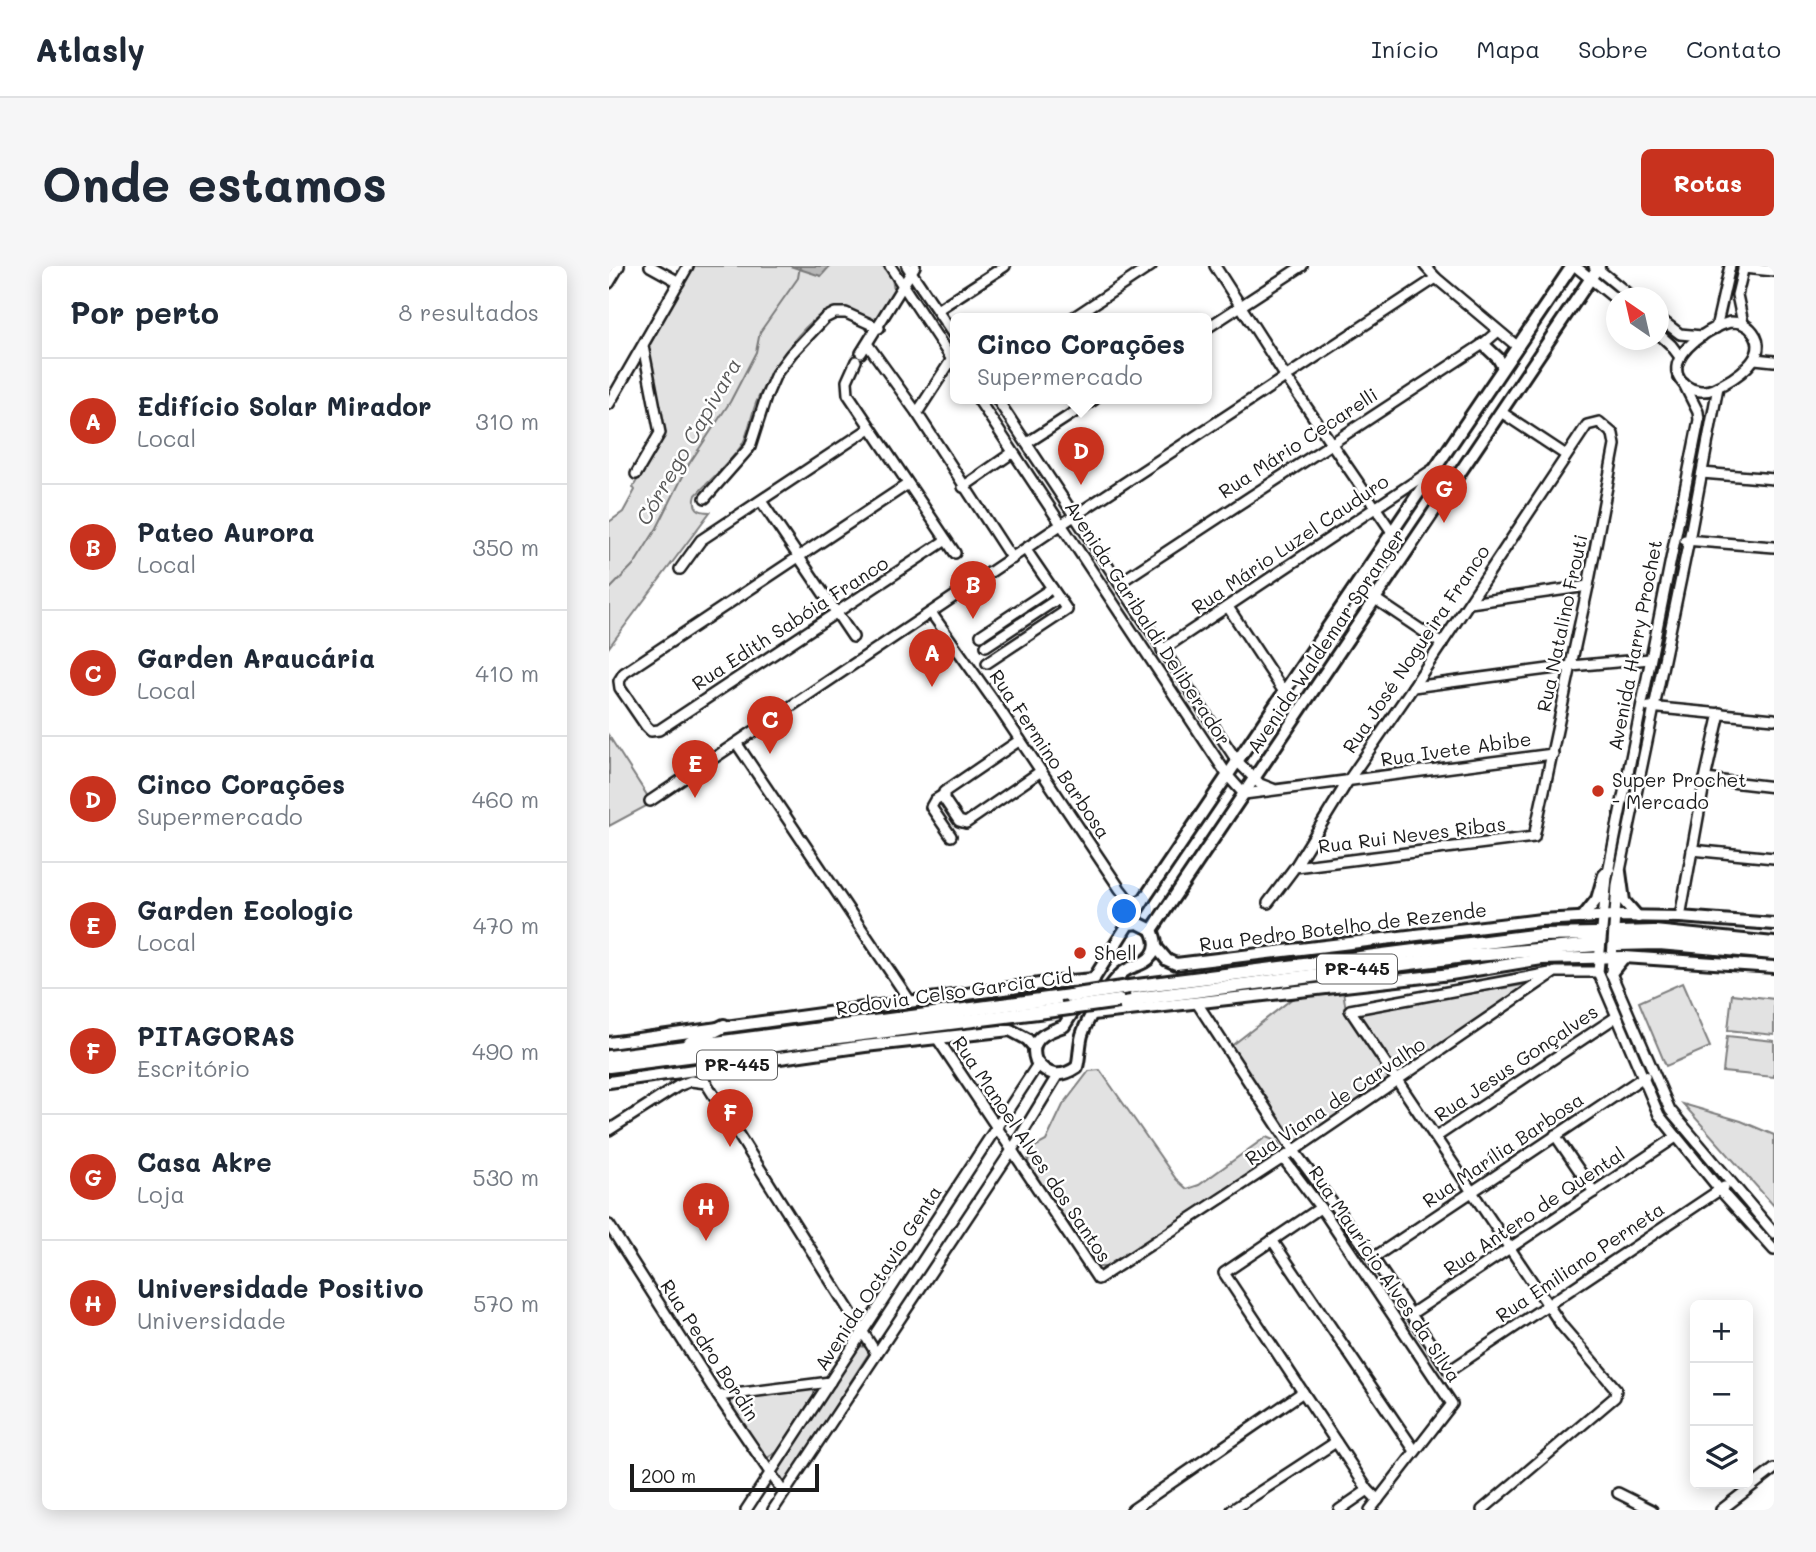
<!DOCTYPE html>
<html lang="pt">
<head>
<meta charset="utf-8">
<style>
	:root { --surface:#fff; --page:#f6f6f7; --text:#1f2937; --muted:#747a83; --line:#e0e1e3; --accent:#c8321e }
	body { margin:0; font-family:Mali,sans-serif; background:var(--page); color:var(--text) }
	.controls { position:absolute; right:21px; bottom:21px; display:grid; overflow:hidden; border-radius:10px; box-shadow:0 4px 18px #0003 }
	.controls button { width:63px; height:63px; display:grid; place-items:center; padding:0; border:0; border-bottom:2px solid var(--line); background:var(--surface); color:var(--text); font:35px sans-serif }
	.compass { position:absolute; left:997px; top:21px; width:63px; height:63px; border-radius:50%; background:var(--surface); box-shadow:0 4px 18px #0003; rotate:326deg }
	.scale { position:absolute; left:21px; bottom:18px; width:189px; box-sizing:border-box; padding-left:7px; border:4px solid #1c1c1c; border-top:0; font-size:19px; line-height:24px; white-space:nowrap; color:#1c1c1c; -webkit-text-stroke:5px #fff; paint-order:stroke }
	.you { position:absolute; left:516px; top:646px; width:24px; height:24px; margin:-18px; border:5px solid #fff; border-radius:50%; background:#1a73e8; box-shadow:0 0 0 10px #1a73e833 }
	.badge { display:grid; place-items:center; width:46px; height:46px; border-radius:50%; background:var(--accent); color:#fff; font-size:23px; font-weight:700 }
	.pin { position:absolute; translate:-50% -58px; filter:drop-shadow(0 2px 4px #0008) }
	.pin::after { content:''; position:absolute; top:37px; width:24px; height:21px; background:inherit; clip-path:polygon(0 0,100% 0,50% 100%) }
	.popup { position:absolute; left:341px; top:47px; width:262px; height:91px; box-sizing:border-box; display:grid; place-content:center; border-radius:10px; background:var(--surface); filter:drop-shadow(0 2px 5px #0005); font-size:23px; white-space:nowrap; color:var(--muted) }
	.popup b { font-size:26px; color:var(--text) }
	.popup::after { content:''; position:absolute; left:50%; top:100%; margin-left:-14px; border:14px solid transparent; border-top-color:var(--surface) }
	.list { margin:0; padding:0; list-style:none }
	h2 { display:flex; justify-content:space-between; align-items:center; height:91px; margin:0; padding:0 28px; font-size:30px }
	h2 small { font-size:23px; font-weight:400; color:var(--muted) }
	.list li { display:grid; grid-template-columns:46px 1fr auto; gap:21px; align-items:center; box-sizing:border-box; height:126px; padding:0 28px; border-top:2px solid var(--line) }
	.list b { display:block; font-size:26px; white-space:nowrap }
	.list p { margin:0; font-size:23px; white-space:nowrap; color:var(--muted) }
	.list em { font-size:23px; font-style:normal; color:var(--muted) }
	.icon { flex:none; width:38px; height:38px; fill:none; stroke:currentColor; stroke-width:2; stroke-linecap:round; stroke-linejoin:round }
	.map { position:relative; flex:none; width:1165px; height:1244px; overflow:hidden; border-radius:10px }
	header { display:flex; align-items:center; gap:42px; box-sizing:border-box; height:98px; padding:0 35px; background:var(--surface); border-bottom:2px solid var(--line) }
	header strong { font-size:33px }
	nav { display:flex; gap:38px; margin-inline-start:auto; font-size:24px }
	.intro { display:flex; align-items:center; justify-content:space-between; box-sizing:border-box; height:168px; padding:0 42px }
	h1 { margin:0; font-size:49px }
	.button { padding:18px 32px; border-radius:10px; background:var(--accent); color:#fff; font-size:24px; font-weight:700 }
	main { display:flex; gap:42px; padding:0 42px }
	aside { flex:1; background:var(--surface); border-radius:10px; box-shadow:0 4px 18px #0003 }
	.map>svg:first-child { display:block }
	.green { fill:#e2e2e2; stroke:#7f7f7f; stroke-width:2 }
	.water { fill:#b8b8b8; stroke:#7a7a7a; stroke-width:2 }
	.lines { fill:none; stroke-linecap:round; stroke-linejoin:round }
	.stream { stroke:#7a7a7a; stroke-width:2 }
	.minor-casing { stroke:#1c1c1c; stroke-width:14 }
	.major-casing { stroke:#1c1c1c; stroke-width:16 }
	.highway-casing { stroke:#1c1c1c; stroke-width:18 }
	.minor { stroke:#fff; stroke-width:9 }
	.major { stroke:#fff; stroke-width:10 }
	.highway { stroke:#fff; stroke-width:12 }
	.highway-bridge-casing { stroke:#1c1c1c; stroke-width:18; stroke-linecap:butt }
	.highway-bridge { stroke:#fff; stroke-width:12 }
	.poi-dot { fill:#c8321e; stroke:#fff; stroke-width:2.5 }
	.labels { text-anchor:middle; stroke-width:5; stroke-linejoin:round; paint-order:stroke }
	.shield { fill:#fff; stroke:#606060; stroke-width:2 }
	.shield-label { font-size:18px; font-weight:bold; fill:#1c1c1c }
	.street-label { font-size:19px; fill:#1c1c1c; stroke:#fff }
	.poi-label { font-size:19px; fill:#1c1c1c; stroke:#fff; text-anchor:start }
	.water-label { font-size:21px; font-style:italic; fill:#5a5a5a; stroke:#fff }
</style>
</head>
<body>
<header>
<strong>Atlasly</strong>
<nav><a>Início</a><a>Mapa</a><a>Sobre</a><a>Contato</a></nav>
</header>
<div class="intro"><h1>Onde estamos</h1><a class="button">Rotas</a></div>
<main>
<aside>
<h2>Por perto<small>8 resultados</small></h2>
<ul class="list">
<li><span class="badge">A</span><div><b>Edifício Solar Mirador</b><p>Local</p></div><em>310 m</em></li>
<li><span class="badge">B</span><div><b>Pateo Aurora</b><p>Local</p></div><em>350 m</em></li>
<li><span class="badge">C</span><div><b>Garden Araucária</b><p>Local</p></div><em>410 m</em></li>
<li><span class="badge">D</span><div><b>Cinco Corações</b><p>Supermercado</p></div><em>460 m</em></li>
<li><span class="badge">E</span><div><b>Garden Ecologic</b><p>Local</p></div><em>470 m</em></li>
<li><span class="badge">F</span><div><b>PITAGORAS</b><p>Escritório</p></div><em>490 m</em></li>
<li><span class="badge">G</span><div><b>Casa Akre</b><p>Loja</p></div><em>530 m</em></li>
<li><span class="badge">H</span><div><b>Universidade Positivo</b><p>Universidade</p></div><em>570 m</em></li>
</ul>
</aside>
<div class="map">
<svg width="1165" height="1244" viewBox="0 0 1165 1244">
	<rect width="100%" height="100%" fill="#fff"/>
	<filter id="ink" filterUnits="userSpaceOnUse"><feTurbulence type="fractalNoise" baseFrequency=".0143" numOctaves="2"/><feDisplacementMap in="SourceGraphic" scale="14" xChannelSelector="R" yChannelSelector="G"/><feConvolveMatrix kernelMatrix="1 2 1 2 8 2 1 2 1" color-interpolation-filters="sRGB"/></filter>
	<g filter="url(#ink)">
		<g class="green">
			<path d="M85 0H275L283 12 285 25 267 54 264 55C255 50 244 43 234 42 200 39 159 109 147 137 142 150 140 165 134 177 126 192 99 216 87 229 83 242 89 246 101 246L0 381V256L14 246 26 224 24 221 56 168 39 82Z"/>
			<polygon points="0,470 43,537 0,560"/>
			<polygon points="1073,717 1101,781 1057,800 1030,736"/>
			<polygon points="920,718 790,811 746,746"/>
			<polygon points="734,725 737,744 784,815 686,880 621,781 684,732"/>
			<polygon points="1123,728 1165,733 1165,769 1119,764"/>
			<polygon points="1118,770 1165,775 1165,811 1114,806"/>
			<polygon points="491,804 567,913 578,923 590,919 657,871 669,876 672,882 645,904 546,971 499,1001 489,1001 419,898 420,884 437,875 454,839 480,805"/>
			<polygon points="1074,838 1132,855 1165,869 1165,940"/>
			<polygon points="250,1080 257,1081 260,1087 178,1215 173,1216 165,1208"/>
			<polygon points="201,1120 205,1124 205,1129 168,1186 158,1192 153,1190 124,1145 121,1133 124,1130"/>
		</g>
		<polygon class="water" points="181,0 221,0 212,10"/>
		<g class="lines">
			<polyline class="stream" points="0,324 26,297 48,262 80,198 121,136 147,86 151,66 189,12 191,0"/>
			<defs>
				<g id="minor">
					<polyline points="41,0 70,16"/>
					<polyline points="281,0 346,98"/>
					<polyline points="298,0 346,71"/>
					<polyline points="606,0 677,111 783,266"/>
					<polyline points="816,0 827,12 909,81"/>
					<polyline points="966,0 1008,34"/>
					<polyline points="985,0 1024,32"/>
					<polyline points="1134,2 1165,5"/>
					<polyline points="0,17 10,0"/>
					<polyline points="328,44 396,0"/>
					<polyline points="1050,52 1071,68 1093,70"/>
					<polyline points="462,53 542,0"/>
					<path d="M1121 56C1131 56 1138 58 1144 66 1163 91 1124 114 1104 123 1086 131 1060 115 1070 94 1078 76 1104 61 1121 56Z"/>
					<polyline points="1134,57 1128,29 1135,0"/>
					<polyline points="598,62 693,0"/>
					<polyline points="1107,62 1121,0"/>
					<polyline points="1050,68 1062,79 1071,91"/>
					<polyline points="259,79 308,147 403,293"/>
					<polyline points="252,87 306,0"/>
					<polyline points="1146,93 1165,95"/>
					<polyline points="247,95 238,115 239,128 346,287"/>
					<polyline points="1075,118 1089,146 1090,154 998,611 989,706 1050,849 1111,924 1165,984"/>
					<polyline points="1109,121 1080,274 1008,619 1002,707 1061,844 1165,967"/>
					<polyline points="369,133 619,510 635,528 944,488"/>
					<polyline points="388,133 628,495 651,518 664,523"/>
					<polyline points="0,138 79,0"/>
					<polyline points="892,146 957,189"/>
					<polyline points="308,147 343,93"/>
					<polyline points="418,177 486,133"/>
					<polyline points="1093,207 1165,213"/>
					<polyline points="27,208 51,167 34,80"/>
					<polyline points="299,218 15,407 10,415 11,422 37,460 42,465 50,464 337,274"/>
					<polyline points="354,221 403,187"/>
					<polyline points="96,232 141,181 157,131 167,108 182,88 216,52 226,47 237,47 270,62"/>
					<polyline points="152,235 244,371"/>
					<polyline points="1076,274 1165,281"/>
					<polyline points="71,303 92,274 261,162"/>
					<polyline points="510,317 874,78 888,66"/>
					<polyline points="747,320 833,378"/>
					<polyline points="861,337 979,320"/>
					<polyline points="619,341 675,426"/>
					<polyline points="323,348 389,441 511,623 522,637 535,633"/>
					<polyline points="372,369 443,322"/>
					<polyline points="377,380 450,332"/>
					<polyline points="553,384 823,204"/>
					<polyline points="378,397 458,344 417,284"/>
					<polyline points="804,421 962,400 1041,393"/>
					<polyline points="1040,441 1165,453"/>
					<polyline points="411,474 335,526 335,533 350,555 357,557 432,505"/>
					<polyline points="128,478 301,735"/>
					<polyline points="1096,513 1165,521"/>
					<polyline points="334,529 326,534 322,541 342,570"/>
					<polyline points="41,535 453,258 827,12"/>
					<polyline points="1083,584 1165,592"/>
					<polyline points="659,637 686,601 739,515 804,421 978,159 990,156 1004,168 1006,179 979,320 925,571 686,601"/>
					<polyline points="1071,651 1096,513 1111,447"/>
					<polyline points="588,737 685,885 764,992 840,1105 1115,921"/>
					<polyline points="328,772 489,1013 674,892 946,706 989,706"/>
					<polyline points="97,817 267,1087"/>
					<polyline points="0,864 69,820 82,815 97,817"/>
					<polyline points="946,869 985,926"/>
					<polyline points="827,871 1007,751"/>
					<polyline points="674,892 717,949 843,1138 761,1244"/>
					<polyline points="711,942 615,1007 759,1224 769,1234"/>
					<polyline points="0,959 109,1130 175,1227"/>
					<polyline points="663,974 806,1185"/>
					<polyline points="764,992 1036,810"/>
					<polyline points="802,1048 1067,871"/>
					<polyline points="109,1130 221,1116"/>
					<polyline points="1009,1227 1043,1244"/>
					<polyline points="137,1244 429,798"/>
					<polyline points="164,1244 403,884 448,810"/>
					<polyline points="523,1244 694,1126"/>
					<polyline points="623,1244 727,1176"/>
					<polyline points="730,1244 759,1224"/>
					<polyline points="873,1244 1006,1131 1007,1123 953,1060 741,744 941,707"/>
					<polyline points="1112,1244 1165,1203"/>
				</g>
				<g id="major">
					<polyline points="874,78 889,92 894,101"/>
					<polyline points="1011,606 1015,635 1029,651"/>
					<polyline points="973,652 988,633 995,609 1000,604"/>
					<path d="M520 658 529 657 543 664C547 673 549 681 543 689 535 701 519 699 511 709 499 722 478 752 473 769 470 780 471 790 468 801 452 812 439 811 427 795 419 773 437 766 455 760L535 633 963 0"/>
					<polyline points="543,664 990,0"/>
					<polyline points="547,681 558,694 567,698 932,654 1005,650 1071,651 1165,658"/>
					<polyline points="1002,707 1015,691"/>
					<polyline points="484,748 842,708 933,693 1015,691 1165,701"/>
					<polyline points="0,777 438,717 485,713"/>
					<polyline points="0,816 256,780 401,764 418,773 425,781"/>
				</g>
				<g id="highway">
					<polyline points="1010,667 1045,666 1165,678"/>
					<polyline points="1008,678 1050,677 1165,687"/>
					<polyline points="520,721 932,669 988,668"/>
					<polyline points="510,735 855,690 987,679"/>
					<polyline points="81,777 115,760"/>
					<polyline points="0,791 461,730"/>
					<polyline points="0,800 453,743"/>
				</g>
			</defs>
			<use href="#minor" class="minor-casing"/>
			<use href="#major" class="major-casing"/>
			<use href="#highway" class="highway-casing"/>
			<use href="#minor" class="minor"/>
			<use href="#major" class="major"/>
			<use href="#highway" class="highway"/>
			<defs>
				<g id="highway-bridge">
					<polyline points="461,730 520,721"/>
					<polyline points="453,743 510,735"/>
				</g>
			</defs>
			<use href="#highway-bridge" class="highway-bridge-casing"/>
			<use href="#highway-bridge" class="highway-bridge"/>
		</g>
	</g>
	<g class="poi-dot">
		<circle cx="989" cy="525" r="7"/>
		<circle cx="471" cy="687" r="7"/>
	</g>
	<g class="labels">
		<g class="shield">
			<rect x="708" y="688.5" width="80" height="29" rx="5"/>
			<rect x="88" y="784.5" width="80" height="29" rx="5"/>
		</g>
		<g class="shield-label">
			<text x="748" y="709">PR-445</text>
			<text x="128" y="805">PR-445</text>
		</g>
		<g class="street-label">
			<text transform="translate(689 177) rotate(-33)" y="7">Rua Mário Cecarelli</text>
			<text transform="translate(681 278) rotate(-34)" y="7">Rua Mário Luzel Cauduro</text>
			<text transform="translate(181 357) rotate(-33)" y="7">Rua Edith Sabóia Franco</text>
			<text transform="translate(539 357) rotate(57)" y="7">Avenida Garibaldi Deliberador</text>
			<text transform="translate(953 357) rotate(-78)" y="7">Rua Natalino Frouti</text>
			<text transform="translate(717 375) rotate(-56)" y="7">Avenida Waldemar Spranger</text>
			<text transform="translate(1026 379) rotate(-79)" y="7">Avenida Harry Prochet</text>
			<text transform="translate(807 383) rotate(-56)" y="7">Rua José Nogueira Franco</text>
			<text transform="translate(847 483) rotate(-8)" y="7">Rua Ivete Abibe</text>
			<text transform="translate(441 488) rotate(56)" y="7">Rua Fermino Barbosa</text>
			<text transform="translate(803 569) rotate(-7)" y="7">Rua Rui Neves Ribas</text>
			<text transform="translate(734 661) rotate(-7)" y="7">Rua Pedro Botelho de Rezende</text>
			<text transform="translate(345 726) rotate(-8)" y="7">Rodovia Celso Garcia Cid</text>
			<text transform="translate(907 797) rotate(-34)" y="7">Rua Jesus Gonçalves</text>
			<text transform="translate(726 835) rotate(-34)" y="7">Rua Viana de Carvalho</text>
			<text transform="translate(423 883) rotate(56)" y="7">Rua Manoel Alves dos Santos</text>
			<text transform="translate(894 884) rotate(-34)" y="7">Rua Marília Barbosa</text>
			<text transform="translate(925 945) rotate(-34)" y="7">Rua Antero de Quental</text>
			<text transform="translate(971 996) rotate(-34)" y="7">Rua Emiliano Perneta</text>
			<text transform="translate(776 1008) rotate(56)" y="7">Rua Maurício Alves da Silva</text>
			<text transform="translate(269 1012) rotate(-57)" y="7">Avenida Octavio Genta</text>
			<text transform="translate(101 1084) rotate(57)" y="7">Rua Pedro Bordin</text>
		</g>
		<g class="poi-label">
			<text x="1003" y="521">Super Prochet<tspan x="1003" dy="22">- Mercado</tspan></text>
			<text x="485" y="694">Shell</text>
		</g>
		<g class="water-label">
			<text transform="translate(80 176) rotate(-60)" y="7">Córrego Capivara</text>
		</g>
	</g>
</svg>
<div class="controls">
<button>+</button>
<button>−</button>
<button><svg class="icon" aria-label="layers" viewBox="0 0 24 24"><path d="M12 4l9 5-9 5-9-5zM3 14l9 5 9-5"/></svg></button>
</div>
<svg class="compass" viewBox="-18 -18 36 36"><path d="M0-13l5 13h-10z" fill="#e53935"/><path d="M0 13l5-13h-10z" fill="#747a83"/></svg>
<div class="scale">200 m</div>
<div class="you"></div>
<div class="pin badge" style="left:323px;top:421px">A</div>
<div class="pin badge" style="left:364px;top:353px">B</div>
<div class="pin badge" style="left:161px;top:488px">C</div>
<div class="pin badge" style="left:472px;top:219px">D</div>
<div class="popup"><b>Cinco Corações</b>Supermercado</div>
<div class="pin badge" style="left:86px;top:532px">E</div>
<div class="pin badge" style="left:121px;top:881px">F</div>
<div class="pin badge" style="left:835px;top:257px">G</div>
<div class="pin badge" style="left:97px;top:975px">H</div>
</div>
</main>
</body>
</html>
